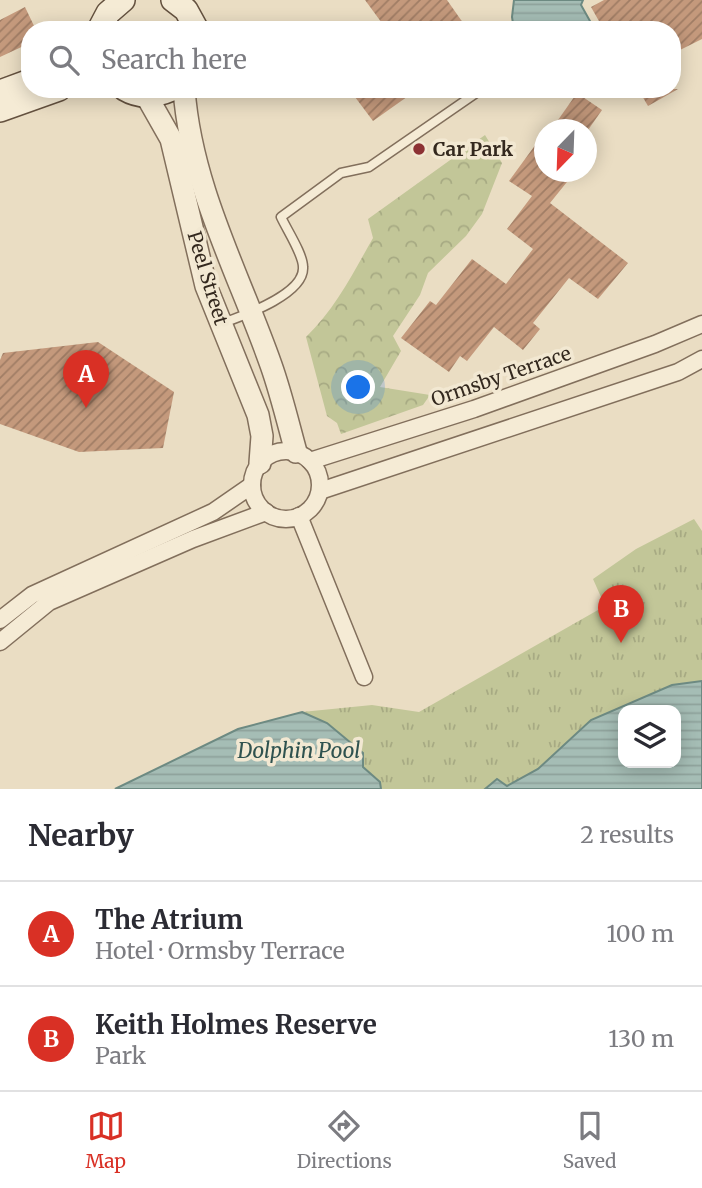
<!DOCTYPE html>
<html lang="en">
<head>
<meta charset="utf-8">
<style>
	:root { --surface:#fff; --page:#f7f7f7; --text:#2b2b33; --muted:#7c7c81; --line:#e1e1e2; --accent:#d93025 }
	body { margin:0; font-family:Merriweather,serif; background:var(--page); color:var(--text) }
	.controls { position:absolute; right:21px; bottom:21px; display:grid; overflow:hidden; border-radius:14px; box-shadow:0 4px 18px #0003 }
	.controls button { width:63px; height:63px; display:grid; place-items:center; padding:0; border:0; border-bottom:2px solid var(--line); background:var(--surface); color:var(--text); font:35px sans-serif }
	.compass { position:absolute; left:534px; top:119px; width:63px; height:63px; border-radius:50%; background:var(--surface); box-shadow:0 4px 18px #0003; rotate:203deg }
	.you { position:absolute; left:359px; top:388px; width:24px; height:24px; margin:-18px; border:5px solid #fff; border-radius:50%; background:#1a73e8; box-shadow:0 0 0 10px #1a73e833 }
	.badge { display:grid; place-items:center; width:46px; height:46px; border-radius:50%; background:var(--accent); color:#fff; font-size:23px; font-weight:700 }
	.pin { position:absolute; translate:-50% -58px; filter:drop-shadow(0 2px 4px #0008) }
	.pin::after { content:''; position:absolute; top:37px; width:24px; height:21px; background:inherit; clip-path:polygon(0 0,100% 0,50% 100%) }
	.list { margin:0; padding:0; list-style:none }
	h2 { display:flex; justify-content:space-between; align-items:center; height:91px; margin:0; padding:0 28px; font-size:30px }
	h2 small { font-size:23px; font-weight:400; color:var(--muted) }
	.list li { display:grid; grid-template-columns:46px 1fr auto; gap:21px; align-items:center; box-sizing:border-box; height:105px; padding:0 28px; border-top:2px solid var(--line) }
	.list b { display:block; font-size:26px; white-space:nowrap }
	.list p { margin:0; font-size:23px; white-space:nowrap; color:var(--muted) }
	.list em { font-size:23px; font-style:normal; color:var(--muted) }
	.icon { flex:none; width:38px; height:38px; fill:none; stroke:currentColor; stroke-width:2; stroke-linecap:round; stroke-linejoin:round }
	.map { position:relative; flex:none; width:702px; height:789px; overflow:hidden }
	.search { position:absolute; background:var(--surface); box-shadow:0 4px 18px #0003; left:21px; right:21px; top:21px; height:77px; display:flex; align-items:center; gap:18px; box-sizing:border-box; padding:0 24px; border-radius:28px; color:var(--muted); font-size:26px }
	.sheet { height:301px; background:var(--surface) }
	nav { display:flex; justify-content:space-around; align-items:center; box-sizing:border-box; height:98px; border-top:2px solid var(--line); background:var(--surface); font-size:19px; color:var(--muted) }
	nav a { display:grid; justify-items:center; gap:4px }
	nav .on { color:var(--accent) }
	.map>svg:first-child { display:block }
	.forest { fill:url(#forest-crowns) }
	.park { fill:url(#park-tufts) }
	.water { fill:url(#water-rules); stroke:#6d8a82; stroke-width:2; fill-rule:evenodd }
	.building { fill:url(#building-hatch) }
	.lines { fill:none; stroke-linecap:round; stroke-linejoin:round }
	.service-casing { stroke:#826f5c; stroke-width:11 }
	.minor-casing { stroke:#826f5c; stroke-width:19 }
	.tertiary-casing { stroke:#826f5c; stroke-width:24 }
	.secondary-casing { stroke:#64513f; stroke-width:26 }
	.service { stroke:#f5ebd5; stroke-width:8 }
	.minor { stroke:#f5ebd5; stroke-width:16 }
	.tertiary { stroke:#f5ebd5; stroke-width:21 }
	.secondary { stroke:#f5ebd5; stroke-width:23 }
	.poi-dot { fill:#8c3133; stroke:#f2e8d2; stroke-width:2.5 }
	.labels { text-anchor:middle; stroke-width:7; stroke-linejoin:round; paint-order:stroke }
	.poi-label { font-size:19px; font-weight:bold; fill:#33281e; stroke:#f2e8d2; text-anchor:start }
	.street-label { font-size:19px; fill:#33281e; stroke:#f2e8d2 }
	.water-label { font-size:21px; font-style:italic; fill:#2f524f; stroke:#f2e8d2 }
</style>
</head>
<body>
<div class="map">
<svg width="702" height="789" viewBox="0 0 702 789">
	<defs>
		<pattern id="forest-crowns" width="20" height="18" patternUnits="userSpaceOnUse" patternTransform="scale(1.75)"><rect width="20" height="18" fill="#c2c698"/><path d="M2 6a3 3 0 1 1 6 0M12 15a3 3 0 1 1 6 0" fill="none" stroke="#a7aa83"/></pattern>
		<pattern id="park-tufts" width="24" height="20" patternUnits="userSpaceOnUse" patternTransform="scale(1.75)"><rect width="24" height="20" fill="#c2c698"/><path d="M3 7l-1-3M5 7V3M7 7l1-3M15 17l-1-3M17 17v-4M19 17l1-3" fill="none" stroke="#a7aa83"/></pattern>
		<pattern id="water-rules" width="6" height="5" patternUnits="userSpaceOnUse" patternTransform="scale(1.75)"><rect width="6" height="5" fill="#a5bdb5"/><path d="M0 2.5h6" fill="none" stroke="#8ea29b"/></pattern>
		<pattern id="building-hatch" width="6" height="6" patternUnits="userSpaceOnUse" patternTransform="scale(1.75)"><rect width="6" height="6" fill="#c4997c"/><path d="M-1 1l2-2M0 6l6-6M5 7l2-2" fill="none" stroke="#a07d65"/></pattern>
	</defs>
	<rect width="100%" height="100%" fill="#eaddc3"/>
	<path class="forest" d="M485 135 502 163 482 214 466 236 428 273 420 295 393 336 401 351 380 387 430 395 423 405 341 434 337 423 327 416 306 337C336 308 353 273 373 238L368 219Z"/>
	<polygon class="park" points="694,519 702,531 702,681 672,685 591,720 538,769 507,786 497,779 485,789 381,789 380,782 363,767 327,723 302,712 372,705 419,712 605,606 593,579 636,549"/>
	<g class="water">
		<polygon points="514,0 583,0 581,5 595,30 514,30 512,17"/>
		<path d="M702 681V789H485L497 779 507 786 538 769 591 720 672 685ZM676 710V763H623V710Z"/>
		<polygon points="302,712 327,723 363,753 363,767 380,782 381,789 115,789 238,729"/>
	</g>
	<g class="building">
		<polygon points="365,0 447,0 468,30 387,30"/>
		<polygon points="604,0 702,0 702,39 672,54 672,30 604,30 591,7"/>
		<polygon points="25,7 36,30 30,30 30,43 0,57 0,20"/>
		<polygon points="349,89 418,89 373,121"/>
		<polygon points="638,89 678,89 648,106"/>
		<polygon points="577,93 602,110 588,130 571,130 558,120"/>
		<polygon points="544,133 544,172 575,172 550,203 628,263 598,299 569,278 533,323 540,329 523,350 494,327 467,361 460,356 449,372 401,338 430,301 436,305 472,259 506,284 533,249 507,229 532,196 509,181"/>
		<polygon points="98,342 174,392 163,448 79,452 0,424 0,360 3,353"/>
	</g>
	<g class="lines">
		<defs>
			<path id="service" d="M223 323C245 315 305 294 303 267 303 254 287 230 281 217L341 173 369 167 482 89"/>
			<g id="minor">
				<circle cx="286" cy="485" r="34"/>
				<polyline points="310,461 474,409 655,344 702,324"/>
				<polyline points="320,491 678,372 702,359"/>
				<polyline points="299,516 364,677"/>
				<polyline points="0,620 32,595 213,512 252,485"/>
				<polyline points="0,642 49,602 193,539 266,512"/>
			</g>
			<g id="tertiary">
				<path d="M184 89C191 187 239 274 271 365 281 393 288 423 296 452"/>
				<polyline points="146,95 171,139 206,286 258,415 262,436 260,463"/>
			</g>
			<g id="secondary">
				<polyline points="173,0 186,10 197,30"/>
				<polyline points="99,30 108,13 123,0"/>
				<path d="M125 89C140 98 156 96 172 89"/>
				<polyline points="0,92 30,81"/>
				<polyline points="0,110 59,89"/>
			</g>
		</defs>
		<use href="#service" class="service-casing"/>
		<use href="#minor" class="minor-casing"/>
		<use href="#tertiary" class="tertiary-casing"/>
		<use href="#secondary" class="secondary-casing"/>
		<use href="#service" class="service"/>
		<use href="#minor" class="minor"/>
		<use href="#tertiary" class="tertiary"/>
		<use href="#secondary" class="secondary"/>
	</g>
	<circle class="poi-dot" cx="419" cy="149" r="7"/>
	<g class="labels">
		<g class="poi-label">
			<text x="433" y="156">Car Park</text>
		</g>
		<g class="street-label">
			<text transform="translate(208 278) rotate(73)" y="7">Peel Street</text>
			<text transform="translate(501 376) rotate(-19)" y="7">Ormsby Terrace</text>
		</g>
		<g class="water-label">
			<text x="299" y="758">Dolphin Pool</text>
		</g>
	</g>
</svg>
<div class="controls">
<button><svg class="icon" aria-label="layers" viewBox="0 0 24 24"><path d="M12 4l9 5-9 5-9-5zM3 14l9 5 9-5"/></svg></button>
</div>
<svg class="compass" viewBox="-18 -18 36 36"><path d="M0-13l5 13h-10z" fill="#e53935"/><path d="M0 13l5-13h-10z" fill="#7c7c81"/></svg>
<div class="you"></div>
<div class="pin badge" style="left:86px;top:408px">A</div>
<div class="pin badge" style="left:621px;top:643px">B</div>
<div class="search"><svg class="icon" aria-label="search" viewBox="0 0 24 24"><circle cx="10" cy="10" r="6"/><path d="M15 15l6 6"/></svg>Search here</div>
</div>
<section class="sheet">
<h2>Nearby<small>2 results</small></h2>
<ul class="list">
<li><span class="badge">A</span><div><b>The Atrium</b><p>Hotel · Ormsby Terrace</p></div><em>100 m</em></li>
<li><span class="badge">B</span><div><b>Keith Holmes Reserve</b><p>Park</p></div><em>130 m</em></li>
</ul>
</section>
<nav>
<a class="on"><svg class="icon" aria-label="map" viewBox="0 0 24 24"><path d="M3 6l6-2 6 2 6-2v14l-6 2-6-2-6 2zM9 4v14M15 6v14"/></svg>Map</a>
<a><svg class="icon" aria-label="directions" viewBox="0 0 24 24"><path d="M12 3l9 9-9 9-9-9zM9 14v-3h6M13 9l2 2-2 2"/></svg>Directions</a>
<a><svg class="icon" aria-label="saved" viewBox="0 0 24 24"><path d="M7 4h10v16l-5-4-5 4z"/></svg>Saved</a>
</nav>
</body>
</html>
